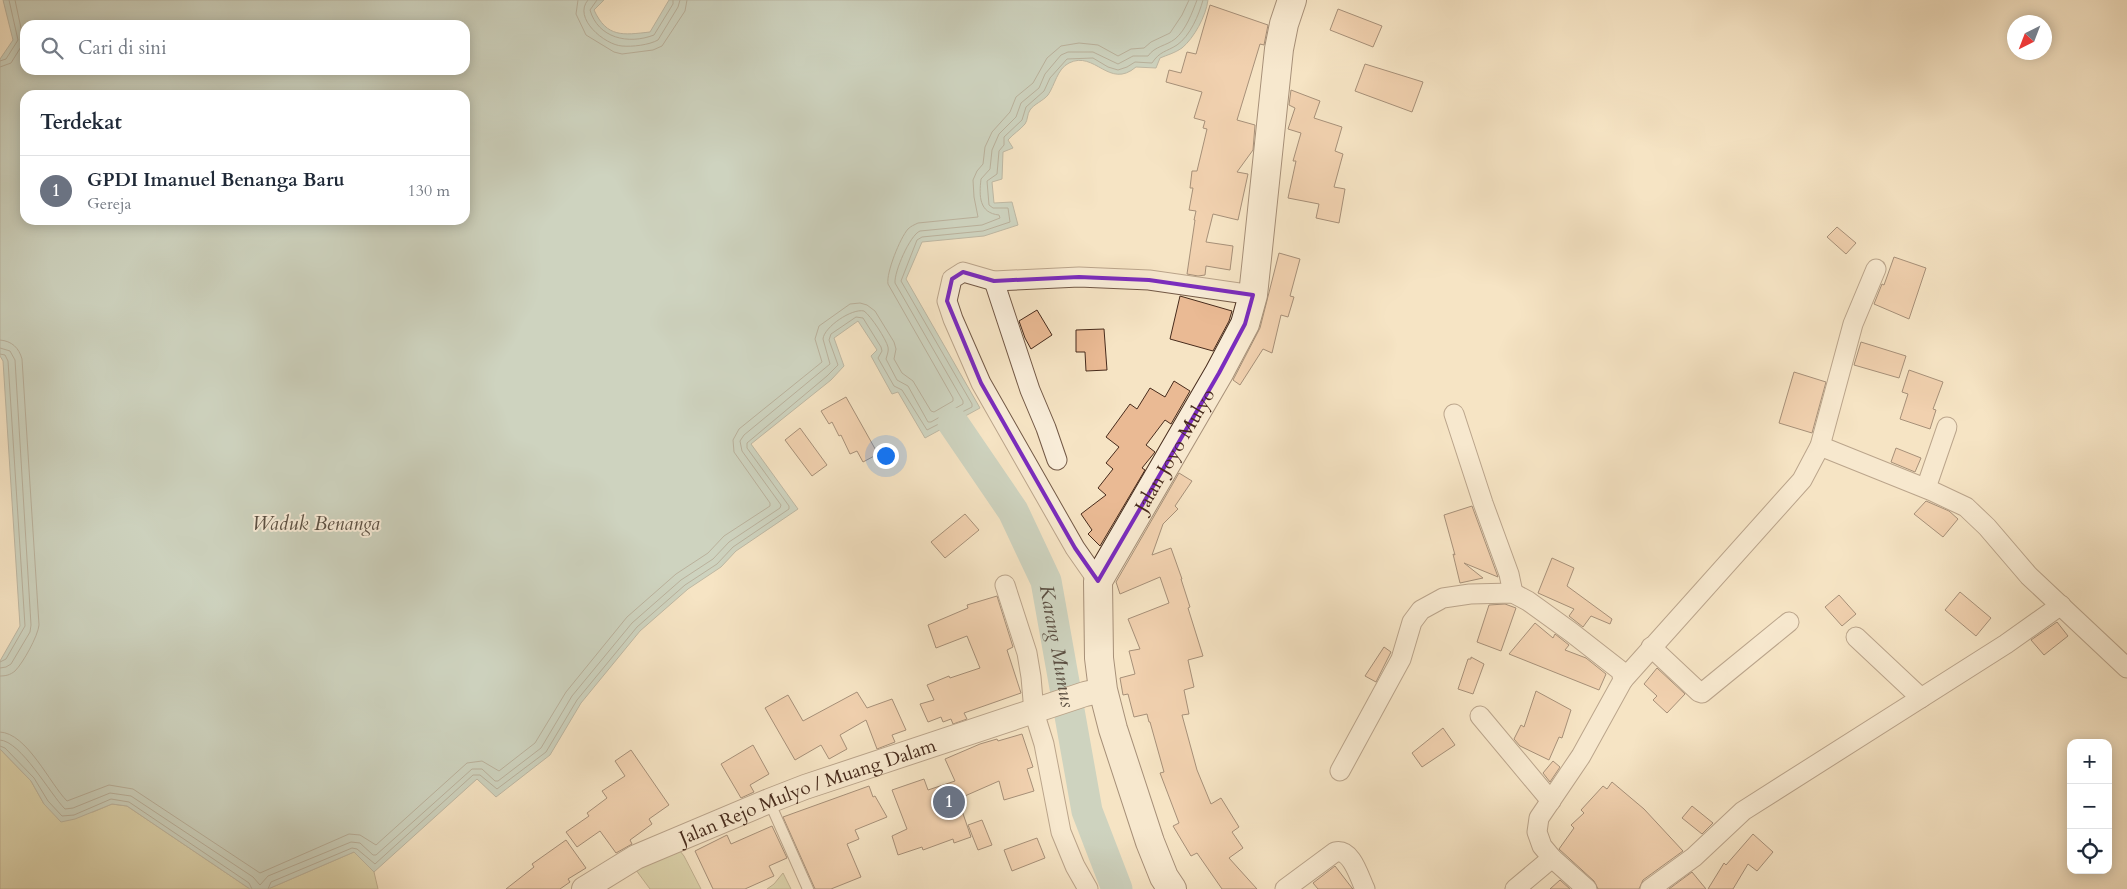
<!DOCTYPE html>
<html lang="id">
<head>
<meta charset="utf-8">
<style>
	:root { --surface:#fff; --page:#f2f2f3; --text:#1f2937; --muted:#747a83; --line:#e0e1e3; --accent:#8f2418 }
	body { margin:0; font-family:Cardo,serif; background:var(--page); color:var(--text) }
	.controls { position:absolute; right:15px; bottom:15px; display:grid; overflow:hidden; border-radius:10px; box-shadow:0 2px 12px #0003 }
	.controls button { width:45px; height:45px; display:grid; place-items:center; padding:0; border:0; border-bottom:1px solid var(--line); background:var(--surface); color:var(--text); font:25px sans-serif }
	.compass { position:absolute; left:2007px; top:15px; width:45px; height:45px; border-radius:50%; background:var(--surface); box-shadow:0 2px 12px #0003; rotate:222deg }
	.you { position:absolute; left:885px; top:455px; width:18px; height:18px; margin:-12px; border:4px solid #fff; border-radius:50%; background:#1a73e8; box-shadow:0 0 0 8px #1a73e833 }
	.badge { display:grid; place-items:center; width:32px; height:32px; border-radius:50%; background:var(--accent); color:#fff; font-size:16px; font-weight:700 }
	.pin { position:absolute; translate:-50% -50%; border:2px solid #fff; box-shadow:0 1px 5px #0006 }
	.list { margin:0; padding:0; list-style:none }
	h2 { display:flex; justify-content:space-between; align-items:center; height:65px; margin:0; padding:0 20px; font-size:21px }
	h2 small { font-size:16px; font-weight:400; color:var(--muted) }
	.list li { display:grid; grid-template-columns:32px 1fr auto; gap:15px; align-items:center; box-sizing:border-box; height:70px; padding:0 20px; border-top:1px solid var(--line) }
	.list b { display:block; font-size:19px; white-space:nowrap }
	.list p { margin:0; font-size:16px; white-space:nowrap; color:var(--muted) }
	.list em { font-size:16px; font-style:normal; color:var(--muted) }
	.icon { flex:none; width:28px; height:28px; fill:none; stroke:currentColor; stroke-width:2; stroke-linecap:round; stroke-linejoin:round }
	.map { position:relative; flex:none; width:2127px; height:889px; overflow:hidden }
	.search { position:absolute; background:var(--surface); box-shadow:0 2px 12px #0003; left:20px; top:20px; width:450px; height:55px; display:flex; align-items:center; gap:12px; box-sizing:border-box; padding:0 18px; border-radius:15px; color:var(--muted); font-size:19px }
	.panel { position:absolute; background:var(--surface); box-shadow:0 2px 12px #0003; left:20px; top:90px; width:450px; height:135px; border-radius:15px }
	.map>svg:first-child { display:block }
	.grass { fill:#c0c392; stroke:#847757 }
	.water { fill:#9dbeb8; stroke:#7b837a; fill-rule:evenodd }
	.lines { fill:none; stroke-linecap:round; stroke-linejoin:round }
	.shore { stroke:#72746a; stroke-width:1 }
	.river { stroke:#9dbeb8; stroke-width:31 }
	.building { fill:#eaba94; stroke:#472b1c }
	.service-casing { stroke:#735946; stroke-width:12 }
	.minor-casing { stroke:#735946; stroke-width:21 }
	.tertiary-casing { stroke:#735946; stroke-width:26 }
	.secondary-casing { stroke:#472b1c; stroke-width:30 }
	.service { stroke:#f9edd9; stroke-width:10 }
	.minor { stroke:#f9edd9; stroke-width:19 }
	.tertiary { stroke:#f9edd9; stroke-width:24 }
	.secondary { stroke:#f9edd9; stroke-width:28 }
	.marked { fill:none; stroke:#7b2cbf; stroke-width:4; stroke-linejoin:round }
	.labels { text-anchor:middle; stroke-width:4; stroke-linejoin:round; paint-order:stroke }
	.street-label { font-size:19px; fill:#472b1c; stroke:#f9edd9 }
	.water-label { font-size:20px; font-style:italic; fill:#5c5043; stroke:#f9edd9 }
</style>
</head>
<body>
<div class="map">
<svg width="2127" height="889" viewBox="0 0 2127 889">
	<rect width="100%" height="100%" fill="#f6e4c4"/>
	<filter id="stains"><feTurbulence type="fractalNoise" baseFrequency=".004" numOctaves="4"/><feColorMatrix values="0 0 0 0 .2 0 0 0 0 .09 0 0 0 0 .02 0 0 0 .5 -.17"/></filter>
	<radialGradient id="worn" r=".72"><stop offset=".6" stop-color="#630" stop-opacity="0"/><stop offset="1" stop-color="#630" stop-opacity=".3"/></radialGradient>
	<g class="grass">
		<polygon points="0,749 31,781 44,804 93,812 112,804 127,806 250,889 0,889"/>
		<polygon points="676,846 684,856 701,889 650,889 633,866"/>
		<polygon points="354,852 374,872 378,889 268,889"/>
		<polygon points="783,873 791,889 767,889 774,884"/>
	</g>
	<path class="water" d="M3 0H604L594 10C607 38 623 35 650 32L669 0H1208C1206 16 1194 38 1182 48 1175 53 1167 55 1160 58L1156 68 1136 67C1109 90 1095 50 1069 63 1057 69 1055 85 1048 95 1043 101 1034 104 1030 110 1027 114 1028 120 1025 124 1020 130 1013 134 1008 140L1013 148 1003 152 1002 179 992 182 994 203 1012 202 1018 225 984 236 922 242 906 279 980 408 925 438 898 392 892 394 871 356 877 350 858 321 834 338 844 366 831 380 751 444 798 509 736 551 721 567 688 589 640 631 581 703 550 755 496 797 477 779 374 872 354 852 268 889H250L127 806 112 804 75 819 61 822 44 804 31 781 0 749V661L20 626 3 361 0 356V59L13 40ZM25 25H465V70H25ZM25 95H465V220H25Z"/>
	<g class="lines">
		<g class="shore">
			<polyline points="578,0 576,14 586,35 614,52 622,54 653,50 662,46 685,11 687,0"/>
			<path d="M588 0C572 18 605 45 622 46 632 47 649 45 658 40L678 7 680 0"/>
			<path d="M597 0 590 10C598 38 628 45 654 35L673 4V0"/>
			<polyline points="0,61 6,59 18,40 9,0"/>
			<polyline points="0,67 11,63 24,42 15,0"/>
			<path d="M0 340C12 341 19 348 22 359L39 625C38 636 23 663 15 671 10 675 6 676 0 676"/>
			<polyline points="0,348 10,351 15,360 31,625 30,632 11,664 6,667 0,668"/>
			<polyline points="0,354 5,355 8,361 25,626 6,659 0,662"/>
			<path d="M0 732C27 733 50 784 67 801L109 785 133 789 260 873 349 834 360 835 376 845 467 763 482 761 499 771 535 743 566 692 627 617 676 574 708 553 724 536 770 506V503L734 452 733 440 739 429 822 362 815 339 819 326 850 304 860 303 867 305 875 311 894 342 896 349 894 359 902 373 913 381 931 411 934 412 953 401V398L888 284C886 273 900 238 908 229 911 226 914 225 918 223L978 217 974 197 973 180 977 171 983 164 985 147 992 132 1010 112 1016 97 1033 83 1047 58 1061 46 1079 43 1098 45 1118 56 1131 49 1144 48 1151 42 1170 33 1182 15 1189 0"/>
			<path d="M0 740C21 741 50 794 65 809L73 808 110 793 131 796 253 877 260 885 268 876 351 842 360 843 373 855H376L472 769H482L495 781H498L541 748 572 696 632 623 681 580 713 559 729 542 780 508 781 505 742 451 740 441 744 435 830 364 823 339C824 327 852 308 864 311 871 316 886 339 888 347 889 351 887 355 886 359L897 380 908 386 928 422H931L963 404V401L895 283C894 272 910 235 920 231L982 225 1000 218 999 215C979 213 979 196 981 179L990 169 992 150 999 134 1016 117 1021 103 1039 88 1045 74 1061 55 1068 52H1093L1118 64 1133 56H1148C1155 46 1166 46 1175 39 1186 30 1192 13 1197 0"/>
			<polyline points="0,746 5,748 34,778 48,801 62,816 74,815 111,799 129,802 249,883 252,889"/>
			<path d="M268 889 271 882 352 848 357 849 375 864 473 775H480L497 789 546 752 577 700 637 627 685 585 717 564 733 547 789 509V506L747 448V443L827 376 838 365 829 340 831 334 856 317 863 318 881 347 882 351 878 358 894 386 902 390 927 430 972 407V404L901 281 917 240 922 237 983 231 1010 222 1008 208H993L989 205 987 181 997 174 999 151 1004 145V137L1022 120 1026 107 1044 91 1050 78 1067 59 1093 58 1108 67 1118 70 1127 67 1135 62 1152 63C1160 51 1166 52 1177 45 1190 36 1199 15 1203 0"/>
		</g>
		<path class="river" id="s1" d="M953 423 1013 511 1046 581 1087 811 1117 889"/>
	</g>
	<g class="building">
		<polygon points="1210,5 1268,25 1264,45 1260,44 1237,120 1255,125 1253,150 1237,172 1248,174 1238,220 1213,214 1206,242 1233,246 1230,270 1206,266 1205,275 1198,276 1187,274 1195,220 1194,220 1196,211 1189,210 1193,188 1190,188 1192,171 1197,171 1207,129 1203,128 1205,121 1194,118 1202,92 1166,82 1169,70 1181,73 1187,52 1196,54"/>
		<polygon points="1338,9 1382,26 1373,47 1330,30"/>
		<polygon points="1365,64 1423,82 1412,112 1355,91"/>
		<polygon points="1291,90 1320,101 1314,118 1342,127 1335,151 1343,154 1334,187 1345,189 1339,223 1316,218 1319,204 1288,198 1296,161 1293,161 1301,133 1288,129 1295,108 1289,105"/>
		<polygon points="1837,227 1856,243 1846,254 1827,237"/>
		<polygon points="1279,253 1300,259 1290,296 1294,297 1288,317 1281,315 1272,353 1263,349 1240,385 1233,380 1260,328"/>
		<polygon points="1894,257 1926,268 1909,319 1874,304 1882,284 1884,285"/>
		<polygon points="1180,296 1232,311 1229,321 1213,351 1170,339"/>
		<polygon points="1037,310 1052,335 1031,349 1025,338 1019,321"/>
		<polygon points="1104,329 1107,370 1086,371 1085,352 1076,352 1076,330"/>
		<polygon points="1861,342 1906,356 1899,378 1854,365"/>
		<polygon points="1909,370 1943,382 1933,409 1936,410 1930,429 1900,419 1908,394 1902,392"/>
		<polygon points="1794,372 1826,382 1812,433 1779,423"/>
		<polygon points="1174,381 1190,391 1171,424 1165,420 1146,445 1155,452 1142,468 1145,470 1100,546 1088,534 1092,530 1081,514 1106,495 1098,488 1113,469 1106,463 1119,447 1106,437 1130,404 1137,409 1150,388 1165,397"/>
		<polygon points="846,397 878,454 863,462 857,451 850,454 841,435 839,436 832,422 829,424 821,411"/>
		<polygon points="800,428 827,465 812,476 785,440"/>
		<polygon points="1896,448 1921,458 1915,472 1891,462"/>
		<polygon points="1179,473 1192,481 1175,506 1178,509 1163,524 1152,555 1171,548 1182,579 1181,579 1190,607 1188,608 1203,656 1188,660 1194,687 1184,690 1189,714 1182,715 1197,770 1211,804 1221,798 1239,827 1232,832 1243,848 1229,858 1257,889 1222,889 1197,853 1191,856 1173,826 1179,823 1160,773 1164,772 1150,722 1149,722 1147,714 1134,717 1128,694 1123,695 1120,678 1135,674 1129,651 1140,649 1128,619 1169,603 1160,577 1120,594 1116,582"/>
		<polygon points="1926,501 1949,511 1958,519 1943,537 1914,514"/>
		<polygon points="1472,506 1498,577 1464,563 1483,578 1460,583 1453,554 1455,555 1444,515"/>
		<polygon points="965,514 979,530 945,558 931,542"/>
		<polygon points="1552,558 1574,568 1567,586 1612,619 1610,624 1591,616 1583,627 1569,616 1574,609 1538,593"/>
		<polygon points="1960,592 1991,618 1976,636 1945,610"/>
		<polygon points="1839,595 1856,614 1842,626 1825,607"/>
		<polygon points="997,596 1013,647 1007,650 1021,693 964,713 967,719 953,724 951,719 943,722 941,717 928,722 920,704 934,700 927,685 949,676 950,678 980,668 967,636 936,648 928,625 968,608 967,605"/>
		<polygon points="1505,604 1516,608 1501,651 1477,642 1489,605"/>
		<polygon points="2057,622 2068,636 2044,655 2031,640"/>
		<polygon points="1535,623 1553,638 1555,634 1569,645 1565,650 1586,658 1606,674 1599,690 1509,654"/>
		<polygon points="1384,647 1391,652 1376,682 1365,676"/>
		<polygon points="1471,657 1484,664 1473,694 1458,689 1468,659 1471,659"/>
		<polygon points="1657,668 1685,694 1667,713 1653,700 1657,696 1644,684"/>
		<polygon points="1536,691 1571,710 1562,738 1559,737 1549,760 1520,746 1514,739 1521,725 1524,727"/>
		<polygon points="857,692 867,708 892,699 906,730 892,735 895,742 877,749 866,720 840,735 847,749 829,759 821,745 795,760 765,708 788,695 803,721"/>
		<polygon points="1443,728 1455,745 1422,767 1412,753"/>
		<polygon points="1022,734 1033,767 1027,769 1034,791 1004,800 999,781 958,799 971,837 954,843 953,839 923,850 922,847 898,855 892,836 907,829 892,790 924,779 928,790 955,781 945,759 980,744 997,739 998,741"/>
		<polygon points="753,745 769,774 750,785 754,792 741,798 721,764"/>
		<polygon points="631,750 669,805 649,819 652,824 630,840 632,844 616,853 600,831 577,847 566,832 589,816 587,813 607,798 602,791 625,776 615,761"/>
		<polygon points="1553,761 1560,767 1550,782 1543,773"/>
		<polygon points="1612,782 1644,809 1683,851 1643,880 1639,889 1598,889 1594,881 1559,849 1574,828 1571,825 1584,813 1581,810 1603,786 1607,789"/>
		<polygon points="869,786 873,797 875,796 887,817 855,830 859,839 847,844 861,877 831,889 815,889 783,817"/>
		<polygon points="1692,806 1713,823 1702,834 1682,818"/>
		<polygon points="982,820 992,845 978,850 968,825"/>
		<polygon points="772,826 787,858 769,866 774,876 745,889 713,889 695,851 727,835 731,844"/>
		<polygon points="1753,834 1773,852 1757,871 1748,864 1733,889 1708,889 1724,863 1726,865"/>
		<polygon points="1037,838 1045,858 1012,871 1004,850"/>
		<polygon points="566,840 586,868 568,879 570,882 560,889 506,889 534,867 532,864"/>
		<polygon points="1335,866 1352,888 1353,889 1318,889 1313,883"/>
		<polygon points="1692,872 1706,889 1669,889"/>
		<polygon points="1560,880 1570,889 1550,889"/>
	</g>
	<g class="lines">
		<defs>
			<polyline id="service" points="769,801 808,889"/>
			<g id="minor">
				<polyline points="994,281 1030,390 1046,428 1057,460"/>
				<polyline points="1454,414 1483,503 1509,574 1513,593"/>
				<polyline points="1820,446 1932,491 1966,507 1987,527 2029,576 2127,668"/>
				<polyline points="1926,488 1947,427"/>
				<polyline points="1098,581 1075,548 981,383 953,319 947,301 952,279 963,272 994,281 1079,277 1149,280 1253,295"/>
				<polyline points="1005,585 1027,653 1031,677 1034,712 1044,744 1061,832 1075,866 1088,889"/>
				<polyline points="1856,637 1921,698"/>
				<polyline points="1651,647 1699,692 1702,693 1789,622"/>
				<polyline points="1623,680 1802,480 1820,446 1853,324 1876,269"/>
				<polyline points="1480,716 1551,801"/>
				<polyline points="1340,771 1401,659 1412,622 1421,610 1443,598 1470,594 1513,593 1528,601 1571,632 1621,671 1623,680 1581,756 1539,818 1537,832 1542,846 1552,858 1515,889"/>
				<polyline points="1552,858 1587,889"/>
				<path d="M1285 889 1335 852C1352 848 1359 877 1365 889"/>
				<polyline points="1650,889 1694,857 1743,811 2006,644 2061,605"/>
			</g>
			<g id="tertiary">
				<path id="s2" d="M584 889 636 857 769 801 805 787 1085 694 1103 690"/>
			</g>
			<g id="secondary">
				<path id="s3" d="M1172 889 1164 877 1150 842 1113 729 1103 690 1099 658 1098 581 1219 373 1245 324 1253 295 1257 258 1279 49 1284 24 1292 0"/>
			</g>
		</defs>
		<use href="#service" class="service-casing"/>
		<use href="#minor" class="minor-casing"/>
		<use href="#tertiary" class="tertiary-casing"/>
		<use href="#secondary" class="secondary-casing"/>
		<use href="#service" class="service"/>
		<use href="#minor" class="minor"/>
		<use href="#tertiary" class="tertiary"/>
		<use href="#secondary" class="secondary"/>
	</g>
	<path d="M0 0H2127V889H0ZM963 272 994 281 1079 277 1149 280 1253 295 1245 324 1219 373 1098 581 1075 548 981 383 947 301 952 279Z" fill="#f6e4c4" fill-opacity=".55" fill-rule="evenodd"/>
	<path class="marked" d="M963 272 994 281 1079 277 1149 280 1253 295 1245 324 1219 373 1098 581 1075 548 981 383 947 301 952 279Z"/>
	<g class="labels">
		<g class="street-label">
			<text dy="7" stroke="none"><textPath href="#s3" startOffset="472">Jalan Joyo Mulyo</textPath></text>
			<text dy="7" stroke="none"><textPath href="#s2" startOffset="245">Jalan Rejo Mulyo / Muang Dalam</textPath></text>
		</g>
		<g class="water-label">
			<text x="316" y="530">Waduk Benanga</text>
			<text dy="7" stroke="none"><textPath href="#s1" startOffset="250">Karang Mumus</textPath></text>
		</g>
	</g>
	<rect width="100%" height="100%" filter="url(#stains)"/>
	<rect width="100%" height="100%" fill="url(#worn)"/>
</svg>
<div class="controls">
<button>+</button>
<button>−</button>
<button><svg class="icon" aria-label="locate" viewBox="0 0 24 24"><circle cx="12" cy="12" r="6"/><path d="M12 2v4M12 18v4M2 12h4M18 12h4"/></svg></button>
</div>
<svg class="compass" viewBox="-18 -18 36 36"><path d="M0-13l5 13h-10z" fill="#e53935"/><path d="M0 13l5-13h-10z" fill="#747a83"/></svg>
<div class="you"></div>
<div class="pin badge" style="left:949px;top:802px;background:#6b7280">1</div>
<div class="search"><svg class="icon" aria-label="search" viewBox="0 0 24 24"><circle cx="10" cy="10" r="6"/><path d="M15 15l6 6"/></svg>Cari di sini</div>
<section class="panel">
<h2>Terdekat<small></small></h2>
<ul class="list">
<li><span class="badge" style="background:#6b7280">1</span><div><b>GPDI Imanuel Benanga Baru</b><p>Gereja</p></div><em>130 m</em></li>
</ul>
</section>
</div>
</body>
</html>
